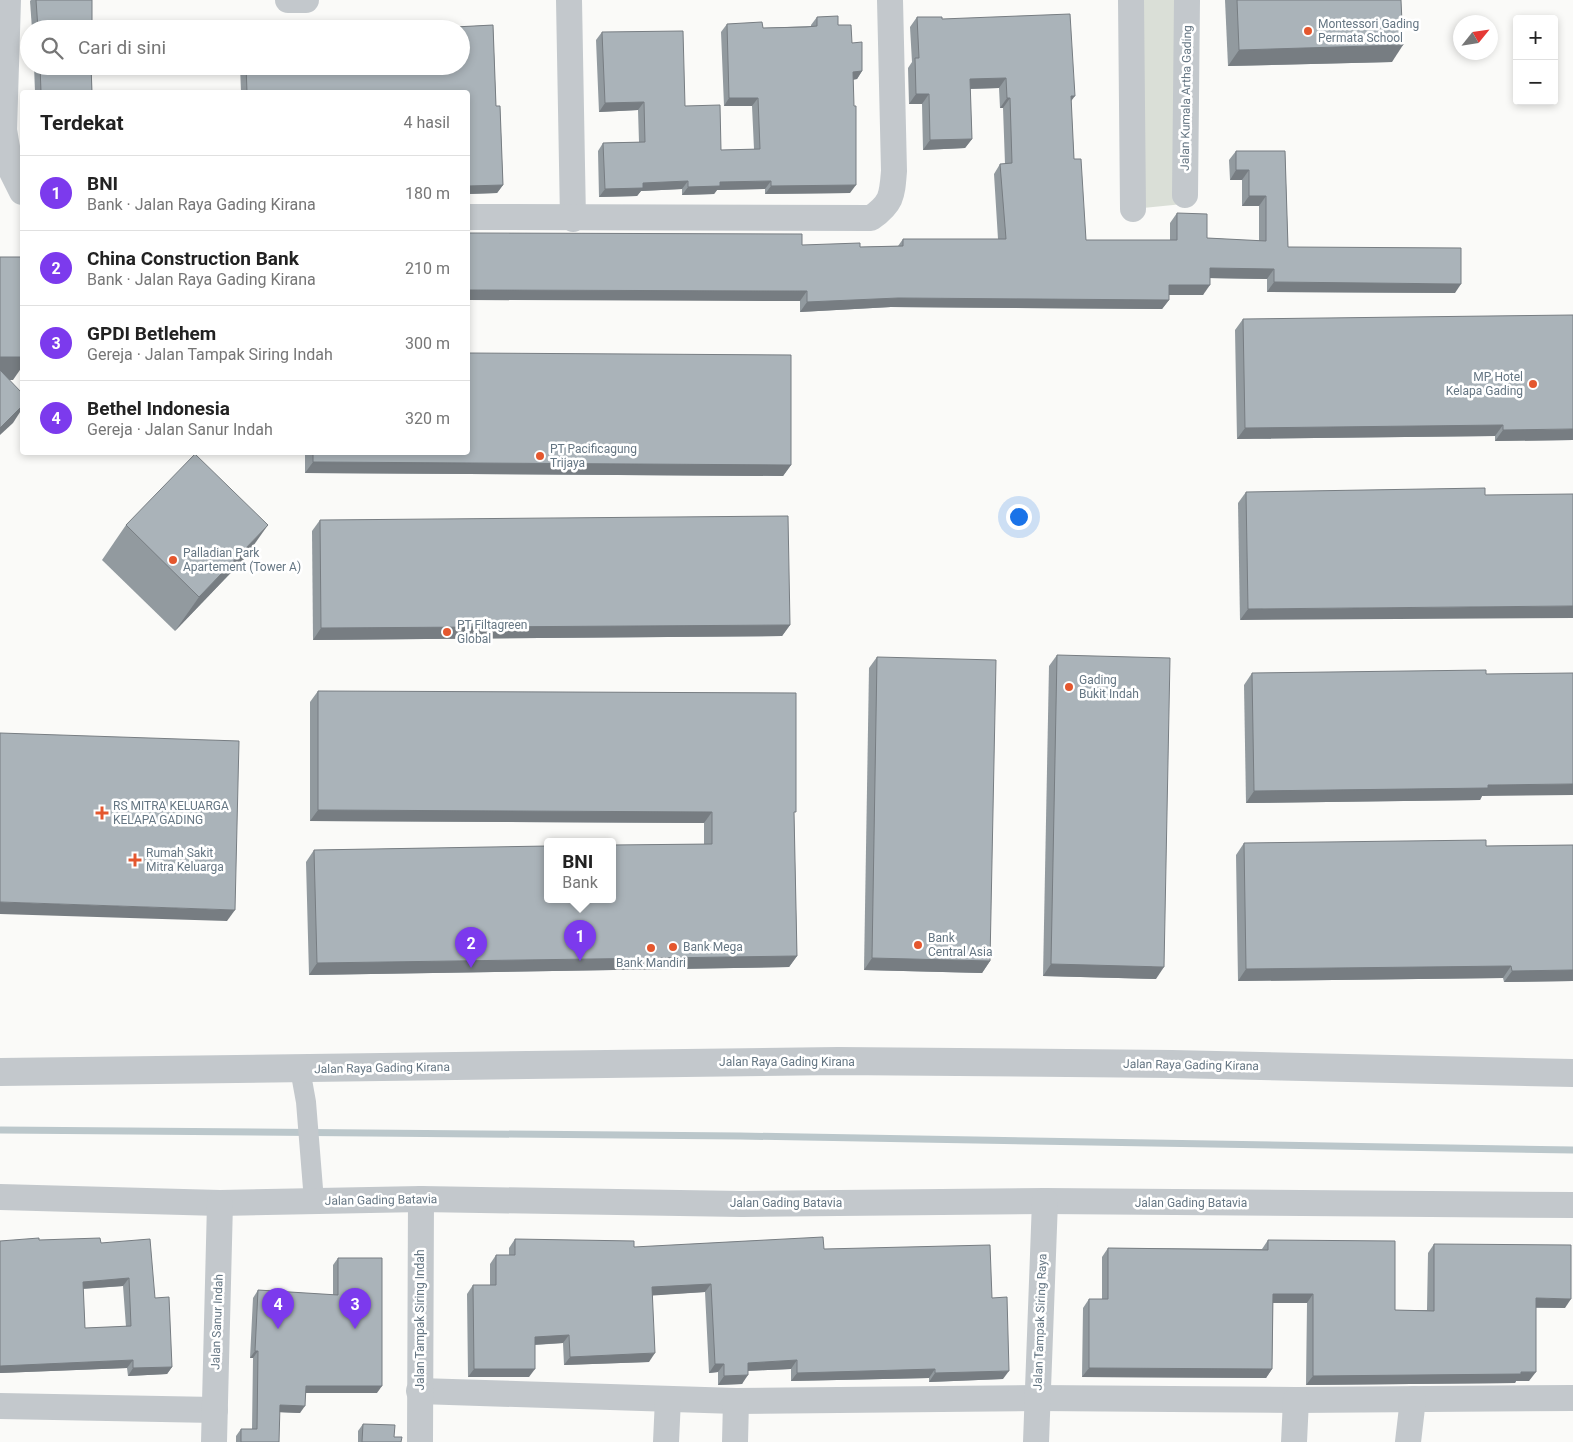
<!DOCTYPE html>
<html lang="id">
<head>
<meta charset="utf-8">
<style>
	:root { --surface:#fff; --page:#f6f6f6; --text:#222; --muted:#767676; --line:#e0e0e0; --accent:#7c3aed }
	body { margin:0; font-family:Roboto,sans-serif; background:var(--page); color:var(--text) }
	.controls { position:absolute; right:15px; top:15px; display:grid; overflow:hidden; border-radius:5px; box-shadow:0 2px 8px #0003 }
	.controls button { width:45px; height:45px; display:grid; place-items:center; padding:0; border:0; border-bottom:1px solid var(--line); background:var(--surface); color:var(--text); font:25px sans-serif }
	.compass { position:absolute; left:1453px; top:15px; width:45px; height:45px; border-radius:50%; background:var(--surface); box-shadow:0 2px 8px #0003; rotate:60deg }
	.you { position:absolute; left:1018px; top:516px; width:18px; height:18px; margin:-12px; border:4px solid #fff; border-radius:50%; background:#1a73e8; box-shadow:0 0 0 8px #1a73e833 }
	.badge { display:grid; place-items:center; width:32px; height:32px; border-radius:50%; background:var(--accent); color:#fff; font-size:16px; font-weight:700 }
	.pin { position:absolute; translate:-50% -41px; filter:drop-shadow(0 1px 2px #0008) }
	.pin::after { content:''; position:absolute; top:26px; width:18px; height:15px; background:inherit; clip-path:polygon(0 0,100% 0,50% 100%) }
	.popup { position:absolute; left:544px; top:838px; width:72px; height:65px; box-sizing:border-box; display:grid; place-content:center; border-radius:5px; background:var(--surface); filter:drop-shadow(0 1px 4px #0005); font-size:16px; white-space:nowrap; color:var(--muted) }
	.popup b { font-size:19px; color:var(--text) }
	.popup::after { content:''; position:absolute; left:50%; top:100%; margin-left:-10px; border:10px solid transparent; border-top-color:var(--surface) }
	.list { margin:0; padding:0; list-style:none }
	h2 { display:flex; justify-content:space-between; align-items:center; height:65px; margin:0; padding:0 20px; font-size:21px }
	h2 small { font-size:16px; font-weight:400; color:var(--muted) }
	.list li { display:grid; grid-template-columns:32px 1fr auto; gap:15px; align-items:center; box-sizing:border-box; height:75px; padding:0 20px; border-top:1px solid var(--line) }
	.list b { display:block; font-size:19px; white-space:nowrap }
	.list p { margin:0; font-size:16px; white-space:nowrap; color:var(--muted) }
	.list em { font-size:16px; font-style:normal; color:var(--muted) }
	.icon { flex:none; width:28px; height:28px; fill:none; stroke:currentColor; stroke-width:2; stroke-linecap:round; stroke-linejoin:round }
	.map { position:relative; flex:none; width:1573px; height:1442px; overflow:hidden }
	.search { position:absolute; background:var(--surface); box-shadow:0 2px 8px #0003; left:20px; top:20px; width:450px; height:55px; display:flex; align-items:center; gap:12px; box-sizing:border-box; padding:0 18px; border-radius:28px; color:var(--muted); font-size:19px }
	.panel { position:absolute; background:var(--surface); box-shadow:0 2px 8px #0003; left:20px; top:90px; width:450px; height:365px; border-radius:5px }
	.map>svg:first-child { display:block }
	.green { fill:#dadfd7 }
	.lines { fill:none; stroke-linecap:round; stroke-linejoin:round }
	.stream { stroke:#bbc7cb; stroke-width:7 }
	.pedestrian { stroke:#c3c8cc; stroke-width:20 }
	.minor { stroke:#c3c8cc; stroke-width:26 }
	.tertiary { stroke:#c3c8cc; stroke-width:28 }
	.wall { fill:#929a9f; fill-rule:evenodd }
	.shaded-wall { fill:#777d82 }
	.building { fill:#aab3b9; stroke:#777d82; fill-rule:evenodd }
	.poi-dot { fill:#e4572e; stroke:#fff; stroke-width:2 }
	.labels { text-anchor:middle; stroke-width:5; stroke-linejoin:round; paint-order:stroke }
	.poi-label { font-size:12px; fill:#657683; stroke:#fff; text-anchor:start }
	.street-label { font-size:12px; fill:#657683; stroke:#fff }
</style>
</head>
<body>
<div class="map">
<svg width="1573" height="1442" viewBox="0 0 1573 1442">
	<rect width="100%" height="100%" fill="#fafaf8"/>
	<polygon class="green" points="1131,0 1191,0 1193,203 1133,209"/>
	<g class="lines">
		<polyline class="stream" points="0,1130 740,1136 1573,1150"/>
		<polyline class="pedestrian" points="300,1069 306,1102 314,1201"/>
		<g class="minor">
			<polyline points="8,0 4,130 11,170 22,192"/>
			<polyline points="288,0 306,0"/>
			<polyline points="569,0 573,219"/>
			<polyline points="1131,0 1133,209"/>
			<polyline points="1185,195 1187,0"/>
			<path d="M468 217 871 218C892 203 892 196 894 171L890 0"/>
			<polyline points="0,1197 220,1203 421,1199 742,1204 1045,1201 1573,1205"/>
			<polyline points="419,1391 736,1401 1037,1398 1296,1400 1573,1398"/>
			<polyline points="0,1406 215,1410"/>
			<polyline points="214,1442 220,1203"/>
			<polyline points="420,1442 421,1199"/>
			<polyline points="666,1442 668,1399"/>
			<polyline points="735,1442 736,1401"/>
			<polyline points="1036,1442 1045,1201"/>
			<polyline points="1294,1442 1296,1400"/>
			<polyline points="1408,1442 1413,1399"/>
		</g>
		<polyline class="tertiary" points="0,1072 838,1061 1172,1064 1573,1073"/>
	</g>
	<g class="wall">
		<polygon points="31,0 92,0 90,29 32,29 30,1"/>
		<polygon points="1225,0 1401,0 1392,62 1228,66"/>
		<polygon points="817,17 838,25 852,43 862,71 857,79 853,80 850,193 765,194 765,189 717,190 714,194 682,195 682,189 641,191 637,196 599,197 598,151 603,143 639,142 638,110 599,112 596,40 602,32 685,106 721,150 754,149 752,106 724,106 721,32 727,24 763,28 811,26 811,25"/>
		<polygon points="917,17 942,19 1071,101 1074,159 1086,240 1170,240 1170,223 1177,213 1207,238 1259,241 1259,206 1242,206 1242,180 1230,180 1229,160 1236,151 1285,151 1288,247 1455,293 1267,292 1267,279 1210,278 1203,295 1169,295 1169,300 1162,309 891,307 800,312 800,301 802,245 860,247 898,246 903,239 998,239 994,174 1000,164 1005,164 1003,108 1000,108 999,88 970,89 972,139 965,148 923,150 922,104 909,104 908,68 912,62 910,27"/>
		<polygon points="493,25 496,106 500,106 503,185 497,193 468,194 468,92 241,92 240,66 461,66 461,29 454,29 455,27"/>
		<polygon points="34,66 91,66 92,92 35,92"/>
		<polygon points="1243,319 1573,440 1495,441 1495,436 1237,439 1235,330"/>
		<polygon points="305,452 468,452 791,465 783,476 305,473"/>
		<polygon points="1246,492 1485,495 1240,620 1238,503"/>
		<polygon points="320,520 790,625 782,636 313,640 312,531"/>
		<polygon points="126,525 244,559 175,631 102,560"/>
		<polygon points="1057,655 1156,979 1043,976 1049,666"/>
		<polygon points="877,657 990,961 982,973 864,970 869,668"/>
		<polygon points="1252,673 1482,796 1480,800 1246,803 1244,685"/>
		<polygon points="318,691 794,815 797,956 789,967 309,975 306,862 314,850 704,844 704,823 310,821 310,702"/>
		<polygon points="1244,843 1486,846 1573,845 1573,981 1504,982 1503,978 1238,981 1236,855"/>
		<polygon points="515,1239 634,1247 824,1249 992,1298 1003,1379 929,1382 929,1378 791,1381 791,1369 748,1371 742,1384 718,1385 718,1372 709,1373 705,1292 653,1295 649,1362 564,1365 563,1343 535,1345 529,1377 468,1377 467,1294 473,1285 490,1285 490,1264 496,1255 509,1255 509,1248"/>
		<path d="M39 1240 101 1243 155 1298 172 1367 167 1374 128 1376 127 1368 0 1373ZM123 1286 126 1327 85 1328 83 1289Z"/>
		<polygon points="1268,1240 1395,1310 1427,1310 1428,1253 1434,1244 1565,1308 1536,1308 1529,1381 1516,1381 1515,1383 1306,1385 1307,1303 1273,1303 1272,1369 1266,1378 1082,1377 1083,1308 1089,1299 1102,1299 1102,1257 1108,1248 1262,1249"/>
		<polygon points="338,1258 377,1393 306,1393 300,1413 279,1412 279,1442 236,1442 236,1436 241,1429 252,1429 253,1358 250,1358 253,1298 258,1290 333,1295 333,1265"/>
		<polygon points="363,1424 394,1437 401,1442 358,1442 358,1431"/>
	</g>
	<g class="shaded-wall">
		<polygon points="1403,45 1392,62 1228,66 1239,50"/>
		<polygon points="862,71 857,79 847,80 853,72"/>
		<polygon points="1006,78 999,88 963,89 970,79"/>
		<polygon points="916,94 929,94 922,104 909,104"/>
		<polygon points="1071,96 1075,96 1068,105"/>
		<polygon points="729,98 758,98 752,106 724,106"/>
		<polygon points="1007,98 1010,98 1003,108 1000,108"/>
		<polygon points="644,102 638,110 599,112 605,103"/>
		<polygon points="972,139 965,148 923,150 930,140"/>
		<polygon points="1236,170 1249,170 1242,180 1230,180"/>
		<polygon points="688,181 682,189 641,191 637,196 599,197 605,189 643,183"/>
		<polygon points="771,181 765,189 717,190 714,194 682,195 688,187 720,182"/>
		<polygon points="503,185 497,193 468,194 468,186"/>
		<polygon points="856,185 850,193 765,194 771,186"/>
		<polygon points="1249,196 1266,196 1259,206 1242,206"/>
		<polygon points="1210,268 1274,269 1267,279 1204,278"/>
		<polygon points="1274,282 1461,284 1455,293 1267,292"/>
		<polygon points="1169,285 1210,285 1203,295 1162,295"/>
		<polygon points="468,290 807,291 800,301 468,300"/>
		<polygon points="898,298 1169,300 1162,309 891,307 800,312 807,302"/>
		<polygon points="0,357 22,357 22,367 13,380 0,380"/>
		<polygon points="22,406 22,409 13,423 0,435 0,428"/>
		<polygon points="1503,425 1495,436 1237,439 1245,428"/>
		<polygon points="1573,429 1573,440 1495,441 1503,430"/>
		<polygon points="313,462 791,465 783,476 305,473"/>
		<polygon points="268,525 244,559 175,631 199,597"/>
		<polygon points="1573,606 1573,618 1240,620 1248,609"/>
		<polygon points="790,625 782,636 313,640 321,628"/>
		<polygon points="1573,784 1573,795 1482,796 1480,800 1246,803 1254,791 1488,785"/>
		<polygon points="318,810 712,812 704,823 310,821"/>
		<polygon points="0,902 235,910 227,921 0,914"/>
		<polygon points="797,956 789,967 309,975 317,963"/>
		<polygon points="872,958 990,961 982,973 864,970"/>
		<polygon points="1051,964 1164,967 1156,979 1043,976"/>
		<polygon points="1511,966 1503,978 1238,981 1246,969"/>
		<polygon points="1573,970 1573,981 1504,982 1512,971"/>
		<polygon points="129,1278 123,1286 78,1289 83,1282"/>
		<polygon points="711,1284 705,1292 646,1296 652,1287"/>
		<polygon points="1273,1294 1313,1294 1307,1303 1266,1303"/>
		<polygon points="1536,1298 1571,1299 1565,1308 1530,1307"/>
		<polygon points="569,1335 563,1343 529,1345 535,1337"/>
		<polygon points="255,1351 258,1351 253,1358 250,1358"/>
		<polygon points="655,1353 649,1362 564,1365 570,1357"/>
		<polygon points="133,1360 127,1368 0,1373 0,1366"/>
		<polygon points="797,1360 791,1369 742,1371 748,1363"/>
		<polygon points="715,1364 724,1364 718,1372 709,1373"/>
		<polygon points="172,1367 167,1374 128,1376 133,1368"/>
		<polygon points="1089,1368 1272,1369 1266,1378 1082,1377"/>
		<polygon points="474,1369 535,1369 529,1377 468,1377"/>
		<polygon points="935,1369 929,1378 791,1381 797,1373"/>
		<polygon points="1009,1371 1003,1379 929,1382 935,1373"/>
		<polygon points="1536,1372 1529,1381 1516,1381 1515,1383 1306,1385 1313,1376"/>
		<polygon points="748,1375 742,1384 718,1385 724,1376"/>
		<polygon points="306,1386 382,1386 377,1393 301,1393"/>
		<polygon points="280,1405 305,1406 300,1413 275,1412"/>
	</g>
	<g class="building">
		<polygon points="36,0 92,0 92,25 88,25 89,29 38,29"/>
		<polygon points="1237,0 1401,0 1403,45 1239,50"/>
		<polygon points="1070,14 1075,96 1071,96 1074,159 1081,159 1086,240 1177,240 1177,213 1207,214 1207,238 1266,241 1266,196 1249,196 1249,170 1236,170 1236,151 1285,151 1288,247 1461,248 1461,284 1274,282 1274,269 1210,268 1210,285 1169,285 1169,300 898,298 807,302 807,291 468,290 468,233 802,234 802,245 860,243 860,247 903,246 903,239 1006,239 1000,164 1012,163 1010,98 1007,98 1006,78 970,79 972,139 930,140 929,94 916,94 915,58 919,58 917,17 942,17 942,19"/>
		<polygon points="838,16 838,25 851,25 852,43 862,42 862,71 853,72 854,106 856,106 856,185 771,186 771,181 720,182 720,186 688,187 688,181 643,183 643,188 605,189 603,143 645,142 644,102 605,103 602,32 683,31 685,106 720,105 721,150 760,149 758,98 729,98 727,24 762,22 763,28 806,27 817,26 817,17"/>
		<polygon points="493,25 496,106 500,106 503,185 468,186 468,92 247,92 246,66 461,66 461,29 456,29 455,27"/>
		<polygon points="40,66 91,66 92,92 41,92"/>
		<rect x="0" y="257" width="22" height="100"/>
		<polygon points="1573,315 1573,429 1503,430 1503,425 1245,428 1243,319"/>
		<polygon points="468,353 791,355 791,465 313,462 313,452 468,452"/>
		<polygon points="0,370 22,393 22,406 0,428"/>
		<polygon points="195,454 268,525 199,597 126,525"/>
		<polygon points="1485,488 1485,495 1573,494 1573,606 1248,609 1246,492"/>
		<polygon points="788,516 790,625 321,628 320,520"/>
		<polygon points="1057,655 1170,658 1164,967 1051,964"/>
		<polygon points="877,657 996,660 990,961 872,958"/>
		<polygon points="1486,670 1486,674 1573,673 1573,784 1488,785 1488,788 1254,791 1252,673"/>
		<polygon points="318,691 796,693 796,812 794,812 797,956 317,963 314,850 548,846 548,900 612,900 612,845 712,844 712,812 318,810"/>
		<polygon points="0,733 239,741 235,910 0,902"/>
		<polygon points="1486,840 1486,846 1573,845 1573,970 1512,971 1511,966 1246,969 1244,843"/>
		<polygon points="823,1237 824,1249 990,1245 992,1298 1007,1297 1009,1371 935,1373 935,1369 797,1373 797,1360 748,1363 748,1375 724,1376 724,1364 715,1364 711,1284 652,1287 655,1353 570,1357 569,1335 535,1337 535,1369 474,1369 473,1285 496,1285 496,1255 515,1255 515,1239 634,1241 634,1247"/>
		<path d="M39 1238V1240L100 1238 101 1243 150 1239 155 1298 169 1297 172 1367 133 1368V1360L0 1366V1241ZM129 1278 131 1326 85 1328 83 1282Z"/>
		<polygon points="1268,1240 1395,1241 1395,1310 1434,1311 1434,1244 1571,1245 1571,1299 1536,1298 1536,1372 1521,1372 1521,1374 1313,1376 1313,1294 1273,1294 1272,1369 1089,1368 1089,1299 1108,1299 1108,1248 1268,1250"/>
		<polygon points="338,1258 382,1258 382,1386 306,1386 305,1406 280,1405 279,1442 241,1442 241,1429 257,1429 258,1351 255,1351 258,1290 338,1295"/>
		<polygon points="363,1424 395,1425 394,1437 402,1437 401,1442 362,1442"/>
	</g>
	<g class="poi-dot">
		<circle cx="1308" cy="31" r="5"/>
		<circle cx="1533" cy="384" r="5"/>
		<circle cx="540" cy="456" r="5"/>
		<circle cx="173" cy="560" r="5"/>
		<circle cx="447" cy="632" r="5"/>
		<circle cx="1069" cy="687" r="5"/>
		<path d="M99.5 805.5h5v5h5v5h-5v5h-5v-5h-5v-5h5z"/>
		<path d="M132.5 852.5h5v5h5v5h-5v5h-5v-5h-5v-5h5z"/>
		<circle cx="918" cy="945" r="5"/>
		<circle cx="673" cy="947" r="5"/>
		<circle cx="651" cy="948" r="5"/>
	</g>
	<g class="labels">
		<g class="poi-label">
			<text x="1318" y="28">Montessori Gading<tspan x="1318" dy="14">Permata School</tspan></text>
			<text x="1523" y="381" text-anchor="end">MP Hotel<tspan x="1523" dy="14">Kelapa Gading</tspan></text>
			<text x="550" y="453">PT Pacificagung<tspan x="550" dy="14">Trijaya</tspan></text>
			<text x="183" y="557">Palladian Park<tspan x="183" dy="14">Apartement (Tower A)</tspan></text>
			<text x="457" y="629">PT Filtagreen<tspan x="457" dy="14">Global</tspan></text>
			<text x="1079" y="684">Gading<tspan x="1079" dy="14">Bukit Indah</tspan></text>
			<text x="113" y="810">RS MITRA KELUARGA<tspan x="113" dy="14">KELAPA GADING</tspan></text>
			<text x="146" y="857">Rumah Sakit<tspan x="146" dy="14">Mitra Keluarga</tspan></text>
			<text x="928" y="942">Bank<tspan x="928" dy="14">Central Asia</tspan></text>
			<text x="683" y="951">Bank Mega</text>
			<text x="651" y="967" text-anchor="middle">Bank Mandiri</text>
		</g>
		<g class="street-label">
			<text transform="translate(1186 98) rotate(-89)" y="4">Jalan Kumala Artha Gading</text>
			<text x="787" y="1066">Jalan Raya Gading Kirana</text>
			<text transform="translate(1191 1065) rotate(1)" y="4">Jalan Raya Gading Kirana</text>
			<text transform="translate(382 1068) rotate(-1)" y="4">Jalan Raya Gading Kirana</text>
			<text transform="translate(381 1200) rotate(-1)" y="4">Jalan Gading Batavia</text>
			<text x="786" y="1207">Jalan Gading Batavia</text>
			<text x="1191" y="1207">Jalan Gading Batavia</text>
			<text transform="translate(420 1320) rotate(-90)" y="4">Jalan Tampak Siring Indah</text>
			<text transform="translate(217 1322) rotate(-88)" y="4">Jalan Sanur Indah</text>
			<text transform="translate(1040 1322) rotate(-88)" y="4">Jalan Tampak Siring Raya</text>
		</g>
	</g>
</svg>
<div class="controls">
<button>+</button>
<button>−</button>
</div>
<svg class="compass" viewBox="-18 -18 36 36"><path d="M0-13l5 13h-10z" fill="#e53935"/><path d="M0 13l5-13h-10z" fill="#767676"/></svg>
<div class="you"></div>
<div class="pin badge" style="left:580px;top:961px">1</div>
<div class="popup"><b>BNI</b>Bank</div>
<div class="pin badge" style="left:471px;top:968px">2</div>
<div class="pin badge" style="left:355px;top:1329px">3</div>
<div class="pin badge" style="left:278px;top:1329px">4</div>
<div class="search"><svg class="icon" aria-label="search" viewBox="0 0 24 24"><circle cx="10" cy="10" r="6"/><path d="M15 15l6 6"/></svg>Cari di sini</div>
<section class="panel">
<h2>Terdekat<small>4 hasil</small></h2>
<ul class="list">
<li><span class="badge">1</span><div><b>BNI</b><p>Bank · Jalan Raya Gading Kirana</p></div><em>180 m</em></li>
<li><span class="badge">2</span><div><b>China Construction Bank</b><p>Bank · Jalan Raya Gading Kirana</p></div><em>210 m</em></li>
<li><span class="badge">3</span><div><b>GPDI Betlehem</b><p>Gereja · Jalan Tampak Siring Indah</p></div><em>300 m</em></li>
<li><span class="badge">4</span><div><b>Bethel Indonesia</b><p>Gereja · Jalan Sanur Indah</p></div><em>320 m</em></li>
</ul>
</section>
</div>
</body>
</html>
